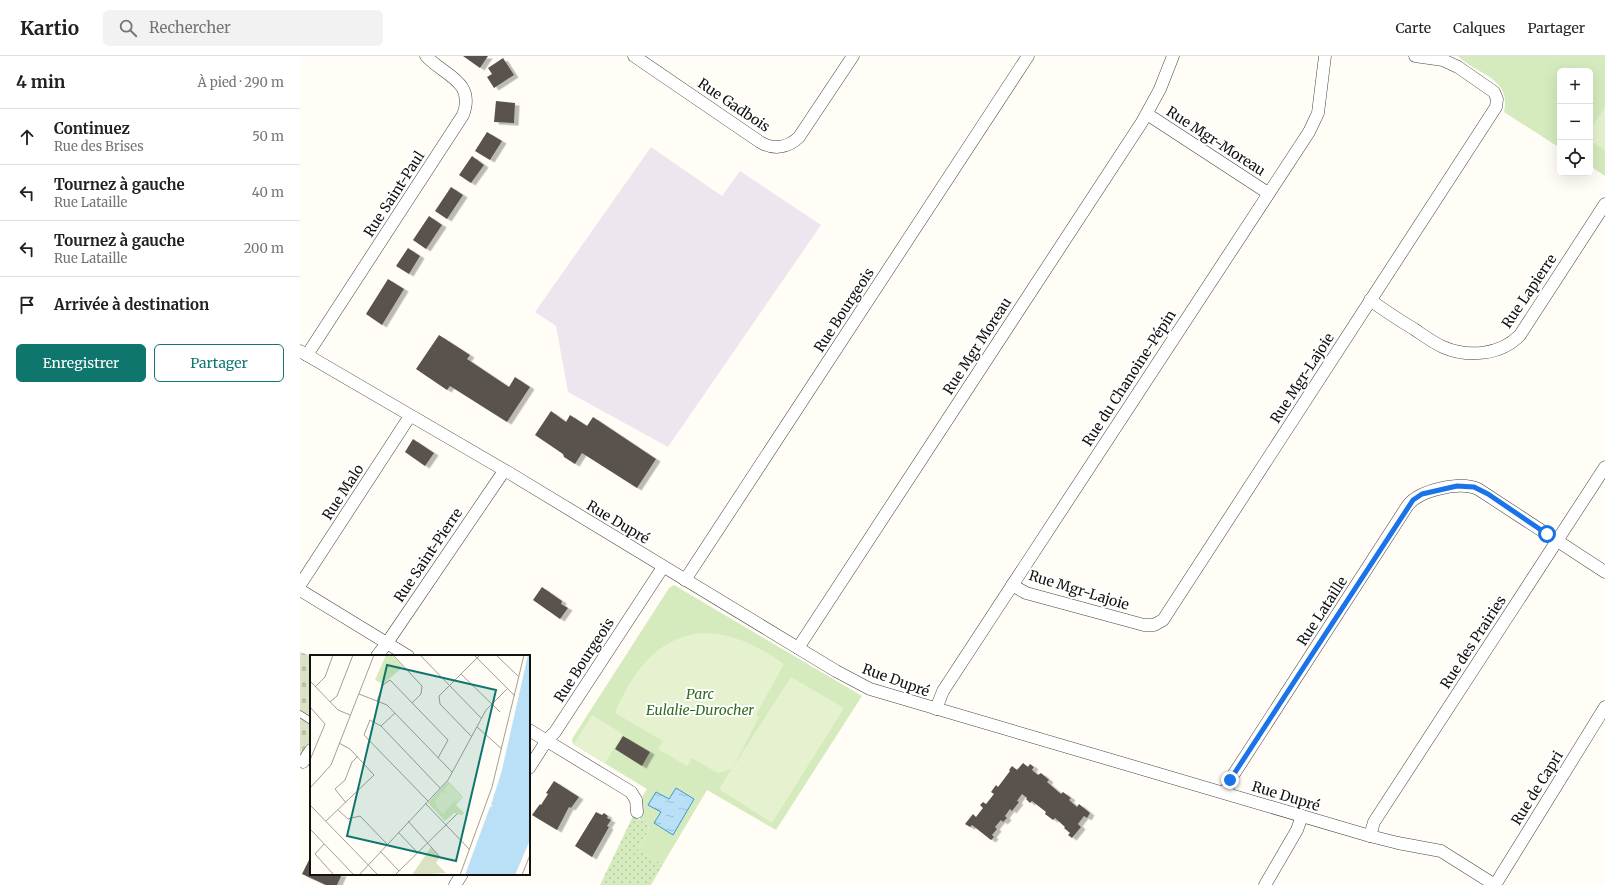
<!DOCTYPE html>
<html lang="fr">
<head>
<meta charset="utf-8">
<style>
	:root { --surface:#fff; --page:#f2f2f2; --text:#202124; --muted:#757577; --line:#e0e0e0; --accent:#0f766e }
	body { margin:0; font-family:Merriweather,serif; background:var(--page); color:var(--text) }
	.controls { position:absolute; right:12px; top:12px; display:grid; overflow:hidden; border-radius:6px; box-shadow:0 4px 16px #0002 }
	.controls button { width:36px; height:36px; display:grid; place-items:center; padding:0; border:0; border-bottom:1px solid var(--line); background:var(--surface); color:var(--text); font:20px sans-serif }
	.stop { position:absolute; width:12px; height:12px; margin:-9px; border:3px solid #1a73e8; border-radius:50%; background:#fff }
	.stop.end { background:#1a73e8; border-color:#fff; box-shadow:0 1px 4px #0008 }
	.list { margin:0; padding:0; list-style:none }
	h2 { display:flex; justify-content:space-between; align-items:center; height:52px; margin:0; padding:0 16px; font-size:17px }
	h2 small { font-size:13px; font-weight:400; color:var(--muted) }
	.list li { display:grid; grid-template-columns:26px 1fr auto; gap:12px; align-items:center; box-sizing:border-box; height:56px; padding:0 16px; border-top:1px solid var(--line) }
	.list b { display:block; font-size:15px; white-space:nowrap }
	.list p { margin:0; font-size:13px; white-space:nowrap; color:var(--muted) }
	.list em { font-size:13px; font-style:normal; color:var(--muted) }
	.actions { display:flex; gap:8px; padding:12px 16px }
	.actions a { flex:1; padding:9px 0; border:1px solid var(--accent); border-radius:6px; text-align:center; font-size:14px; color:var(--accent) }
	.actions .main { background:var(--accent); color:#fff }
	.icon { flex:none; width:22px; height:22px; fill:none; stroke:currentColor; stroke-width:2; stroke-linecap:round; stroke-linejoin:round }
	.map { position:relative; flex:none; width:1305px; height:829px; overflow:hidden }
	header { display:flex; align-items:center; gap:24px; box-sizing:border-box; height:56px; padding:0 20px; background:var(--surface); border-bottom:1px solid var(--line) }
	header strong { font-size:19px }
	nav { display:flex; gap:22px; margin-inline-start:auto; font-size:14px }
	.search { width:280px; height:36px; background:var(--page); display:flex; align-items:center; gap:10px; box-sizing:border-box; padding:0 14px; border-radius:6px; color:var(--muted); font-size:15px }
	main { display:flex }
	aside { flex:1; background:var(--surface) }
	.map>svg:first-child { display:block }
	.industrial { fill:#eee6ef }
	.grass { fill:url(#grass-dots) }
	.cemetery { fill:url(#cemetery-stones) }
	.park { fill:#d5ebbd }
	.pitch { fill:#e6f2cf }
	.water { fill:url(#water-ripples); stroke:#3f96cf }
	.building { fill:#5a524d; filter:url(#shadow) }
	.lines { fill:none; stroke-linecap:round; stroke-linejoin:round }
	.service-casing { stroke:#444; stroke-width:7 }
	.minor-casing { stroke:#444; stroke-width:13 }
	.service { stroke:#fff; stroke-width:6 }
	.minor { stroke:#fff; stroke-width:12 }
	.route { stroke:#1a73e8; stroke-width:5 }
	.labels { text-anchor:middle; stroke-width:4; stroke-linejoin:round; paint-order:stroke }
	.street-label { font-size:14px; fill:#111; stroke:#fff }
	.park-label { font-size:14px; font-style:italic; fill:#2f6b1f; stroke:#fff }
	.inset-road { fill:none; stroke:#a09f9a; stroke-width:1 }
	.view { fill:#0f766e; fill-opacity:0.15; stroke:#0f766e; stroke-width:2 }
	.inset-edge { fill:none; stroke:#111; stroke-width:2 }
</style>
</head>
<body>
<header>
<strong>Kartio</strong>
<div class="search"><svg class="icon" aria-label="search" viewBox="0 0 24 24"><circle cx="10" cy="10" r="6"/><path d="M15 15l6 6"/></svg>Rechercher</div>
<nav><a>Carte</a><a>Calques</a><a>Partager</a></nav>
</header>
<main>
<aside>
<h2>4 min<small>À pied · 290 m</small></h2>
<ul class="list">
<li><svg class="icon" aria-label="ahead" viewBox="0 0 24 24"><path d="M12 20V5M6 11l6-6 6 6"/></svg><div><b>Continuez</b><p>Rue des Brises</p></div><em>50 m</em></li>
<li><svg class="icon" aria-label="left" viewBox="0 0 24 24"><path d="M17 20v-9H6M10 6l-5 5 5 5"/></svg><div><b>Tournez à gauche</b><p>Rue Lataille</p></div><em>40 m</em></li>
<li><svg class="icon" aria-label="left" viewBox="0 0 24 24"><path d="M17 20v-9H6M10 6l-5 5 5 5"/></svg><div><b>Tournez à gauche</b><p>Rue Lataille</p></div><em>200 m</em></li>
<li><svg class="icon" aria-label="arrive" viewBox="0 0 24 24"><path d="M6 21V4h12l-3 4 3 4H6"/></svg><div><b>Arrivée à destination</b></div></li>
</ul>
<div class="actions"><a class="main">Enregistrer</a><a>Partager</a></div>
</aside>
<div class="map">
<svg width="1305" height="829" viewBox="0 0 1305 829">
	<defs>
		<pattern id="grass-dots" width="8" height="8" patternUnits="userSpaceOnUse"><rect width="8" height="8" fill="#d5ebbd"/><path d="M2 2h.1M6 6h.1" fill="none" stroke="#b6c8a1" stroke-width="1.8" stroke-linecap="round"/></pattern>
		<pattern id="cemetery-stones" width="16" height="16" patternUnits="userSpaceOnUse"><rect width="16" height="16" fill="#d9e3c4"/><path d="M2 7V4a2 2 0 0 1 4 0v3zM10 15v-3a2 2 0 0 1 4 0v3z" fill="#b9c2a7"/></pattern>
		<pattern id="water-ripples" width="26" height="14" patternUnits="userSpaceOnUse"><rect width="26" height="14" fill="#b9e0f7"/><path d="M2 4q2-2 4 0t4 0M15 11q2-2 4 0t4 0" fill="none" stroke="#9ebfd3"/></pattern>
		<filter id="shadow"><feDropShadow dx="4.5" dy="2.5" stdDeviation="0" flood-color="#0004"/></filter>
	</defs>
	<rect width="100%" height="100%" fill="#fffdf5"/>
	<polygon class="industrial" points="351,91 422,140 440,115 521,169 368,391 268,336 256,270 235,256"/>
	<polygon class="grass" points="333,760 347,768 349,774 338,794 363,808 351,829 300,829"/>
	<g class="cemetery">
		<polygon points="0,596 11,600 11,662 0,656"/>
		<polygon points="0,661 11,668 11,686 0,702"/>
	</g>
	<g class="park">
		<path d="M1158 0H1305V120L1290 110V15H1260V92L1204 56C1212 21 1175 18 1158 0Z"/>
		<polygon points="374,529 562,640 476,774 407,734 363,808 338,794 349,774 347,768 340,764 340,744 347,733 273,688 272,683 369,532"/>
	</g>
	<g class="pitch">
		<polygon points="1305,51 1305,94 1290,85 1290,74"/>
		<path d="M401 577C433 577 458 590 484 608L456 659 459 661 432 713 418 717 392 702 387 710 358 693 363 685 315 657C332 618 355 582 401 577Z"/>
		<polygon points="491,621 544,652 472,767 419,733"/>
		<polygon points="292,659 323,678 305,707 274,688"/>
	</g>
	<polygon class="water" points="376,732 394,743 373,779 354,767 361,756 348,749 356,736 369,743"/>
	<g class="building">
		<polygon points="163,0 188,0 180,12"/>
		<polygon points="203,2 214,19 194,32 187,21 192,18 188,12"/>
		<polygon points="196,45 215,47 214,67 194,66"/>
		<polygon points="187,76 202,85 190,104 175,95"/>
		<polygon points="172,100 184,109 171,127 159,119"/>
		<polygon points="151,131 163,139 147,163 135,155"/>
		<polygon points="129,160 142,169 126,193 113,184"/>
		<polygon points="108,192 120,200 109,218 96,210"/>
		<polygon points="88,223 104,233 82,269 66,258"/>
		<polygon points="139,279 170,299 167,303 209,331 215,321 230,331 207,366 150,330 147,334 116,313"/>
		<polygon points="251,355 266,366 270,359 287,370 293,361 356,403 337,432 282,397 275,408 264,401 263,398 235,379"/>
		<polygon points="113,383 134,397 125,410 105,396"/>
		<polygon points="242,531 262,545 261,548 268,552 260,563 233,544"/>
		<polygon points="323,680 350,696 342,710 315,693"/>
		<polygon points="723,707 728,711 730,708 734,711 732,714 738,719 741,717 749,724 747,726 761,738 763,736 771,742 769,744 777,751 779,748 790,757 787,762 784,760 778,768 781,771 772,782 768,779 770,777 764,772 765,771 755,762 753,764 745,758 746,756 732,745 730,747 726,743 727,742 722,738 717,745 719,746 712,755 710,753 705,760 707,762 703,766 701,764 695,771 697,773 692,779 694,781 691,784 672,769 670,771 665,768 673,758 676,761 683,752 680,749 683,746 686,748 694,738 691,736 696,729 698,731 710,715 709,714 712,710 717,714"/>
		<polygon points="254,725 279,741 271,752 269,751 257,774 232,759 240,748 241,749 248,738 246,737"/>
		<polygon points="296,756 302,759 304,757 308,760 307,762 311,764 307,770 309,771 292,801 275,790"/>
		<polygon points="11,800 11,818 42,818 37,829 26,829 2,818"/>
	</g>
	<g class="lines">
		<defs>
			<polyline id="service" points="0,658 11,665"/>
			<g id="minor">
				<path d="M334 0 460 86C473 94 488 92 499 81L553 0"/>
				<polyline points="847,58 968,137"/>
				<path d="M1070 244C1084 254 1099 264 1114 273 1123 279 1132 286 1143 291 1168 302 1201 299 1220 279L1305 148"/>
				<polyline points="0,295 211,418 536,615 570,633 1070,780 1098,787 1141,795 1195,829"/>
				<path d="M7 299 163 59C176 25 143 19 126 0"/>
				<polyline points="385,524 728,0"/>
				<polyline points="0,529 110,360"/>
				<polyline points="712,529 726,537 844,569 854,569 863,564 1196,51 1197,43 1194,36 1158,11 1143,4 1115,0"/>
				<polyline points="0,534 108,600"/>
				<polyline points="498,592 842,66 860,33 873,0"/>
				<polyline points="77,600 87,587 204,415"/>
				<polyline points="636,653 643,635 1009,76 1018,57 1025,0"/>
				<polyline points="229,674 331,736 336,744 337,756"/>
				<polyline points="3,706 11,694"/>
				<polyline points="229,712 247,684 255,676 363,511"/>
				<path d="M926 737 930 724 1108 449C1120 434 1160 425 1178 433L1305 516"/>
				<polyline points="1070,780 1074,766 1305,411"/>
				<polyline points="155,829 162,818"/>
				<polyline points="965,829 997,774 1002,760"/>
				<polyline points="1195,829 1305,651"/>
			</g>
		</defs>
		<use href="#service" class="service-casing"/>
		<use href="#minor" class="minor-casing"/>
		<use href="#service" class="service"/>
		<use href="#minor" class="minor"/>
	</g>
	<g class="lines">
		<polyline class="route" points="930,724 1113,444 1122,438 1157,430 1174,431 1188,438 1247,478"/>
	</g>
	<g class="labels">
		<g class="street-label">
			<text transform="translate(434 49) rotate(34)" y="5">Rue Gadbois</text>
			<text transform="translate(916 85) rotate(33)" y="5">Rue Mgr-Moreau</text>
			<text transform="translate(94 138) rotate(-57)" y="5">Rue Saint-Paul</text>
			<text transform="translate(1229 235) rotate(-56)" y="5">Rue Lapierre</text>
			<text transform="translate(544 254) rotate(-57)" y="5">Rue Bourgeois</text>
			<text transform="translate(677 290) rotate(-57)" y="5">Rue Mgr Moreau</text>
			<text transform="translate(829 322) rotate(-57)" y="5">Rue du Chanoine-Pépin</text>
			<text transform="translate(1002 322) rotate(-57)" y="5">Rue Mgr-Lajoie</text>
			<text transform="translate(43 436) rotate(-57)" y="5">Rue Malo</text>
			<text transform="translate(318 466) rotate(31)" y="5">Rue Dupré</text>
			<text transform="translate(128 499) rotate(-56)" y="5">Rue Saint-Pierre</text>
			<text transform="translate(779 534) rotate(17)" y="5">Rue Mgr-Lajoie</text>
			<text transform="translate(1022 555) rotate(-57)" y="5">Rue Lataille</text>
			<text transform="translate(1173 586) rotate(-57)" y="5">Rue des Prairies</text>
			<text transform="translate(284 604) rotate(-57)" y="5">Rue Bourgeois</text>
			<text transform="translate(596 624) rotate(20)" y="5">Rue Dupré</text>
			<text transform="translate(1237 732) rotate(-58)" y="5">Rue de Capri</text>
			<text transform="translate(986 740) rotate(17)" y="5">Rue Dupré</text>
		</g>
		<g class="park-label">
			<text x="400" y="643">Parc<tspan x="400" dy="16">Eulalie-Durocher</tspan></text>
		</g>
	</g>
	<g transform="translate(10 599)">
		<rect width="220" height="220" fill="#fffdf5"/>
		<path d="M121 192 126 198 121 203 126 198 130 202 126 208 136 218 102 220Z" fill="#d9e3c4"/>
		<path d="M76 0H82L93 12 73 29 65 25ZM138 126 153 142 146 150 154 158 152 160 144 158 135 166 118 148Z" fill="#d5ebbd"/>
		<path d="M139 129 152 142 146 148 144 146 133 159 127 153 125 146 132 136 139 141 134 135Z" fill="#e6f2cf"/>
		<path d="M218 0H220V185L205 220H155L180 152 183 151 181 150 192 115Z" fill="#b9e0f7"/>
		<path class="inset-road" d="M83 0 112 31 111 39 102 48M110 0 172 64M164 0 205 41M186 0 209 22M151 19 190 57M0 26 28 55 40 60M5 32 15 22 23 0M49 39 77 50 142 117M67 46 73 30 80 25 138 85 128 103M20 47 27 41 43 0M0 52 15 69 0 105M71 71 85 58M167 72 192 94M162 82 130 49 129 41 170 0M0 133 21 110 64 0M118 146 54 80 60 65 71 71 130 133M36 148 25 134 35 125 42 107 48 101M115 148 160 195M0 150 68 220M28 155 38 164 50 161 77 189M16 166 64 120 40 94 29 88M98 166 130 202M0 174 44 220M88 177 107 197M14 189 5 199 24 220M70 196 89 216M49 220 138 125 176 55 197 34M85 220 147 159M150 220 182 132 214 0M212 220 220 200"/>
		<path class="view" d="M77 10 186 35 146 206 37 181Z"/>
		<rect width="220" height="220" class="inset-edge"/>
	</g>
</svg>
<div class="controls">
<button>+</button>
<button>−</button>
<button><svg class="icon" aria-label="locate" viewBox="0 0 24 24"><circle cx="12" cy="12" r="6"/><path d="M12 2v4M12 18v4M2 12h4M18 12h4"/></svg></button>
</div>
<div class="stop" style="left:1247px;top:478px"></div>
<div class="stop end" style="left:930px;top:724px"></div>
</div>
</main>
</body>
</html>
